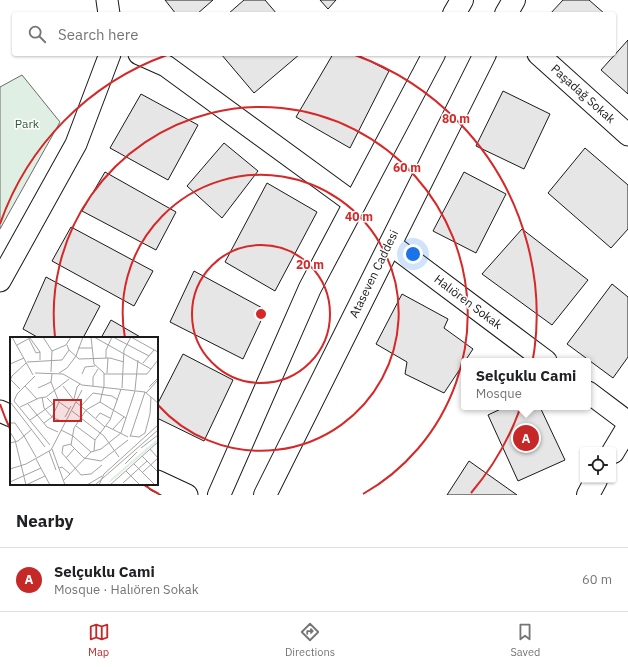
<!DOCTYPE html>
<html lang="en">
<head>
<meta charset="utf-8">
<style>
	:root { --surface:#fff; --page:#f6f6f6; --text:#202124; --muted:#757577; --line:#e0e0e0; --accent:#c62828 }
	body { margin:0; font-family:"IBM Plex Sans",sans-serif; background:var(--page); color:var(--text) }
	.controls { position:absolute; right:12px; bottom:12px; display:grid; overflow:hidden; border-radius:4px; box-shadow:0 1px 3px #0004 }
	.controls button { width:36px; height:36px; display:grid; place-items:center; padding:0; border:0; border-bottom:1px solid var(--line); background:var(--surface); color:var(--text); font:20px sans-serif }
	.you { position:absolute; left:413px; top:254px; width:14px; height:14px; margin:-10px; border:3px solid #fff; border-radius:50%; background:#1a73e8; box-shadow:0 0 0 6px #1a73e833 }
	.badge { display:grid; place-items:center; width:26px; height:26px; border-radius:50%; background:var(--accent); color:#fff; font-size:13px; font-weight:700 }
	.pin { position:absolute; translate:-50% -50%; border:2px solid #fff; box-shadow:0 1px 4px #0006 }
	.popup { position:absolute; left:461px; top:358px; width:130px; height:52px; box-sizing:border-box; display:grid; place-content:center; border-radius:4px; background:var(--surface); filter:drop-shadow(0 1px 3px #0005); font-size:13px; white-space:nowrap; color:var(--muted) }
	.popup b { font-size:15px; color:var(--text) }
	.popup::after { content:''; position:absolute; left:50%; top:100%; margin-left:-8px; border:8px solid transparent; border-top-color:var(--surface) }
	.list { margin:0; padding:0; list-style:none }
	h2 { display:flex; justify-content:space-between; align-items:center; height:52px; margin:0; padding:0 16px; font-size:17px }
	h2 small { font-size:13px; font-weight:400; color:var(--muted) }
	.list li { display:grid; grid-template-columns:26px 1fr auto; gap:12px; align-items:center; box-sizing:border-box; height:64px; padding:0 16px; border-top:1px solid var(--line) }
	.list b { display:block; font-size:15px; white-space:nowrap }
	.list p { margin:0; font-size:13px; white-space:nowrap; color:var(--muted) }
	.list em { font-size:13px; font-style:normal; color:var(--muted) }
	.icon { flex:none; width:22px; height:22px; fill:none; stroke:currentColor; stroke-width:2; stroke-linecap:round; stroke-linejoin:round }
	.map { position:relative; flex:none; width:628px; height:495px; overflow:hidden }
	.search { position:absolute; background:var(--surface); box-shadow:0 1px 3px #0004; left:12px; right:12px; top:12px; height:44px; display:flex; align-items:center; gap:10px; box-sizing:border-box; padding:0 14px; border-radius:4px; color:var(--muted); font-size:15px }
	.sheet { height:116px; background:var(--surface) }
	nav { display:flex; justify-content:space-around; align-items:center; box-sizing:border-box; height:56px; border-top:1px solid var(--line); background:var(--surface); font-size:11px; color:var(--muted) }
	nav a { display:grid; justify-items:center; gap:2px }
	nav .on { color:var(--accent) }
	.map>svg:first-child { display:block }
	.green { fill:#e0efe3; stroke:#6a6a6a }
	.building { fill:#e6e6e6; stroke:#1a1a1a }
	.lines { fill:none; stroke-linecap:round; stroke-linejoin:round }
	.minor-casing { stroke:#1a1a1a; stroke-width:23 }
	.tertiary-casing { stroke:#1a1a1a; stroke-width:24 }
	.secondary-casing { stroke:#1a1a1a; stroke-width:24 }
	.minor { stroke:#fff; stroke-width:21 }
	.tertiary { stroke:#fff; stroke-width:22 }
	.secondary { stroke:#fff; stroke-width:22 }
	.ring { fill:none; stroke:#d62828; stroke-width:2 }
	.labels { text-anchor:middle; stroke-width:3; stroke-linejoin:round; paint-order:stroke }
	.street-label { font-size:12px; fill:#1a1a1a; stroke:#fff }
	.park-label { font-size:12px; fill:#2b5a34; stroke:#fff }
	.inset-road { fill:none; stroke:#a3a3a3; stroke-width:1 }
	.view { fill:#c62828; fill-opacity:0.15; stroke:#c62828; stroke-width:2 }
	.inset-edge { fill:none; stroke:#1a1a1a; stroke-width:2 }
	.centre { fill:#d62828; stroke:#fff; stroke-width:2 }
	.ring-label { font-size:12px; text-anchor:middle; font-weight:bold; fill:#d62828; stroke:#fff; stroke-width:3; stroke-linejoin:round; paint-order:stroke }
</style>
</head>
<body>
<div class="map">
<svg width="628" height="495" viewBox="0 0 628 495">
	<rect width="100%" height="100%" fill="#fff"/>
	<polygon class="green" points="22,75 60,122 0,229 0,87"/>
	<g class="building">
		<polygon points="165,0 213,0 197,14 176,14"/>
		<polygon points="244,0 265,0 277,14 228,14"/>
		<polygon points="320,0 336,0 328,9"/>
		<polygon points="563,0 589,0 605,14 550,14"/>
		<polygon points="628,40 628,94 601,70"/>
		<polygon points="221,54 300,54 254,93"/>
		<polygon points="333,54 356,54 389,71 350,148 296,117"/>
		<polygon points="503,91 550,114 524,169 476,146"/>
		<polygon points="141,94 198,125 168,180 110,148"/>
		<polygon points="224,143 258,171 222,218 187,186"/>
		<polygon points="585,148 628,185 628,229 611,248 548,193"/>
		<polygon points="105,172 176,212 156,250 82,211"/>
		<polygon points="464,172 506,194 476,253 433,231"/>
		<polygon points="267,183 317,212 275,291 225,262"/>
		<polygon points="71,227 153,271 134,306 52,261"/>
		<polygon points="522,229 588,280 552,325 482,274"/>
		<polygon points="194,271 266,310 243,359 170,322"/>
		<polygon points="46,277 100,306 83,338 39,338 23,329"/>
		<polygon points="612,284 628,297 628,357 613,378 567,344"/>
		<polygon points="402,294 448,319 444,328 473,349 465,361 464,361 464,363 444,393 405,374 407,362 376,344"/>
		<polygon points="111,320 142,338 101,338"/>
		<polygon points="183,354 233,380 204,441 157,418 157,405"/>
		<polygon points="505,407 540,407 565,460 518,481 488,415"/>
		<polygon points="469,461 517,495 447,495"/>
	</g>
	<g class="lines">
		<defs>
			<g id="minor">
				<polyline points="107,0 109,14"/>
				<polyline points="139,54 166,66 355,204"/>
				<polyline points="538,54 628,135"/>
				<polyline points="390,244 546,361"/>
				<polyline points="0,281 76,144 110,54"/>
				<polyline points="588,392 628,422"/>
				<polyline points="0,411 11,416"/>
				<polyline points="157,481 187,495"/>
			</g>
			<g id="tertiary">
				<polyline points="613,452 628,427"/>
				<polyline points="588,495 596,480"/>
			</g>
			<g id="secondary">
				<polyline points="454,14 462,0"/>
				<polyline points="506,14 514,0"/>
				<polyline points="219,495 310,288 434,54"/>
				<polyline points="265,495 485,54"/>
			</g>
		</defs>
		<use href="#minor" class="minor-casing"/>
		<use href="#tertiary" class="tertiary-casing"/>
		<use href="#secondary" class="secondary-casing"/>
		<use href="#minor" class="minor"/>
		<use href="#tertiary" class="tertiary"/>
		<use href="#secondary" class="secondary"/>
	</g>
	<g class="ring">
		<circle cx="261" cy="314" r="69"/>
		<path d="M125 338A138 138 0 1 1 158 405"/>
		<path d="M159 494A207 207 0 0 1 144 485M55 337A207 207 0 1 1 363 494"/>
		<path d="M11 431A276 276 0 0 1 0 404M0 224A276 276 0 0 1 167 55M355 55A276 276 0 0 1 471 493"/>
	</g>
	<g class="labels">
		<g class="street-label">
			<text transform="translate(583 94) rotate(42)" y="4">Paşadağ Sokak</text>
			<text transform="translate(374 274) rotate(-64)" y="4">Ataseven Caddesi</text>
			<text transform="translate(468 302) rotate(37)" y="4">Halıören Sokak</text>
		</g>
		<g class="park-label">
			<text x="27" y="128">Park</text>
		</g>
	</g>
	<g transform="translate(10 337)">
		<rect width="148" height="148" fill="#fff"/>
		<path d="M146 103 147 105 97 148 101 142Z" fill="#e0efe3"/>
		<path class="inset-road" d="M2 0 23 38M33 0 42 14 41 35M81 0 84 27 94 36V49L90 65 76 73 64 91 61 108 74 121 91 124 118 103M84 0 141 32M103 0 139 19M121 0 148 15M19 2 26 16 30 15M7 8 20 1 30 15V23M57 8 59 13 69 22 100 21 114 25M68 11H82M42 14 56 8 61 0M96 21V13L102 0M17 25 52 23 59 13M133 26 144 13M0 27 14 21M25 36 53 37 72 48 135 55 148 66M49 36 57 31 66 19 73 0M97 36 98 21M72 37 75 30 85 29M94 37H137L148 23M1 43 10 52M0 44 2 39 16 26M15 49 27 62M53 49 63 62M83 49V40L88 32M139 50 148 41M28 51 41 45M112 51 114 13 121 0M125 53 128 23M136 56 148 43M32 60 34 71 42 80 53 85M64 62 67 50 70 47M4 64 40 108M4 64 7 57 25 39M49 65 59 72M66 65 95 90M90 65 116 81M1 66 35 110M18 67 37 90 48 95M71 69 83 56 102 59 108 63M10 70 29 61 36 60 59 42M62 74 94 99 109 120M55 80 61 69M86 81 90 76 100 81M20 83 43 67 37 61M0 86H5L14 99 26 120M34 86 42 80 49 65 41 45 42 37M66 89 85 103M96 89 118 100M103 92 114 80M51 93 63 99 81 115M0 95 5 103 16 148M121 99 129 100 135 96 140 77 141 60M120 100 135 55M0 106 8 104 22 92M61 107 53 109 52 116 71 138 81 137 92 128M131 111 148 98M42 112 55 148M140 112 148 121M39 114 46 133M84 114 85 103 100 83 111 52M132 119 148 135M56 121 64 112M26 122 40 148M115 127 127 115M124 127 145 148M49 131 52 130 60 137M0 132 16 127 41 113 72 53M116 134 130 148M133 135 148 121M54 143 81 115 91 112 111 96 125 54M0 145 31 131M113 146 137 124M16 148 35 139M77 148 92 139M85 148 148 93M89 148 94 137 148 88M100 148 148 105"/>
		<path class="view" d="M44 63H71V84H44Z"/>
		<rect width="148" height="148" class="inset-edge"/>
	</g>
	<circle cx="261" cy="314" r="6" class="centre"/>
	<g class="ring-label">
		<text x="456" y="123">80 m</text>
		<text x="407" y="172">60 m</text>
		<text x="359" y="221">40 m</text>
		<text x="310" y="269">20 m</text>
	</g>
</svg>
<div class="controls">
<button><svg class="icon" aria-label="locate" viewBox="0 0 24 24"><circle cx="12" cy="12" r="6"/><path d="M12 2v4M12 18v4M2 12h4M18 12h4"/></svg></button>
</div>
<div class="you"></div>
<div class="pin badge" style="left:526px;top:438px">A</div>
<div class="popup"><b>Selçuklu Cami</b>Mosque</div>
<div class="search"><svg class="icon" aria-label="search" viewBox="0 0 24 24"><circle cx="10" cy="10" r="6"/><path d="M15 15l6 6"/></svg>Search here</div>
</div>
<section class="sheet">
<h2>Nearby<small></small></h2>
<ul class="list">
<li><span class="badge">A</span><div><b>Selçuklu Cami</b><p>Mosque · Halıören Sokak</p></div><em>60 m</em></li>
</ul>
</section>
<nav>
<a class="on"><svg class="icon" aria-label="map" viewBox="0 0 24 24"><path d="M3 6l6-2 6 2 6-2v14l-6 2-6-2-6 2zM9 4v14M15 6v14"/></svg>Map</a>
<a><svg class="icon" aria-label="directions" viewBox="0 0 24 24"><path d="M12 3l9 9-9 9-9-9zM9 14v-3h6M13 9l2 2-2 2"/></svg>Directions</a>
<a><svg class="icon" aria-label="saved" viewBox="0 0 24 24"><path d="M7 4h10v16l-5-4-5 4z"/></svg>Saved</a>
</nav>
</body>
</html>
